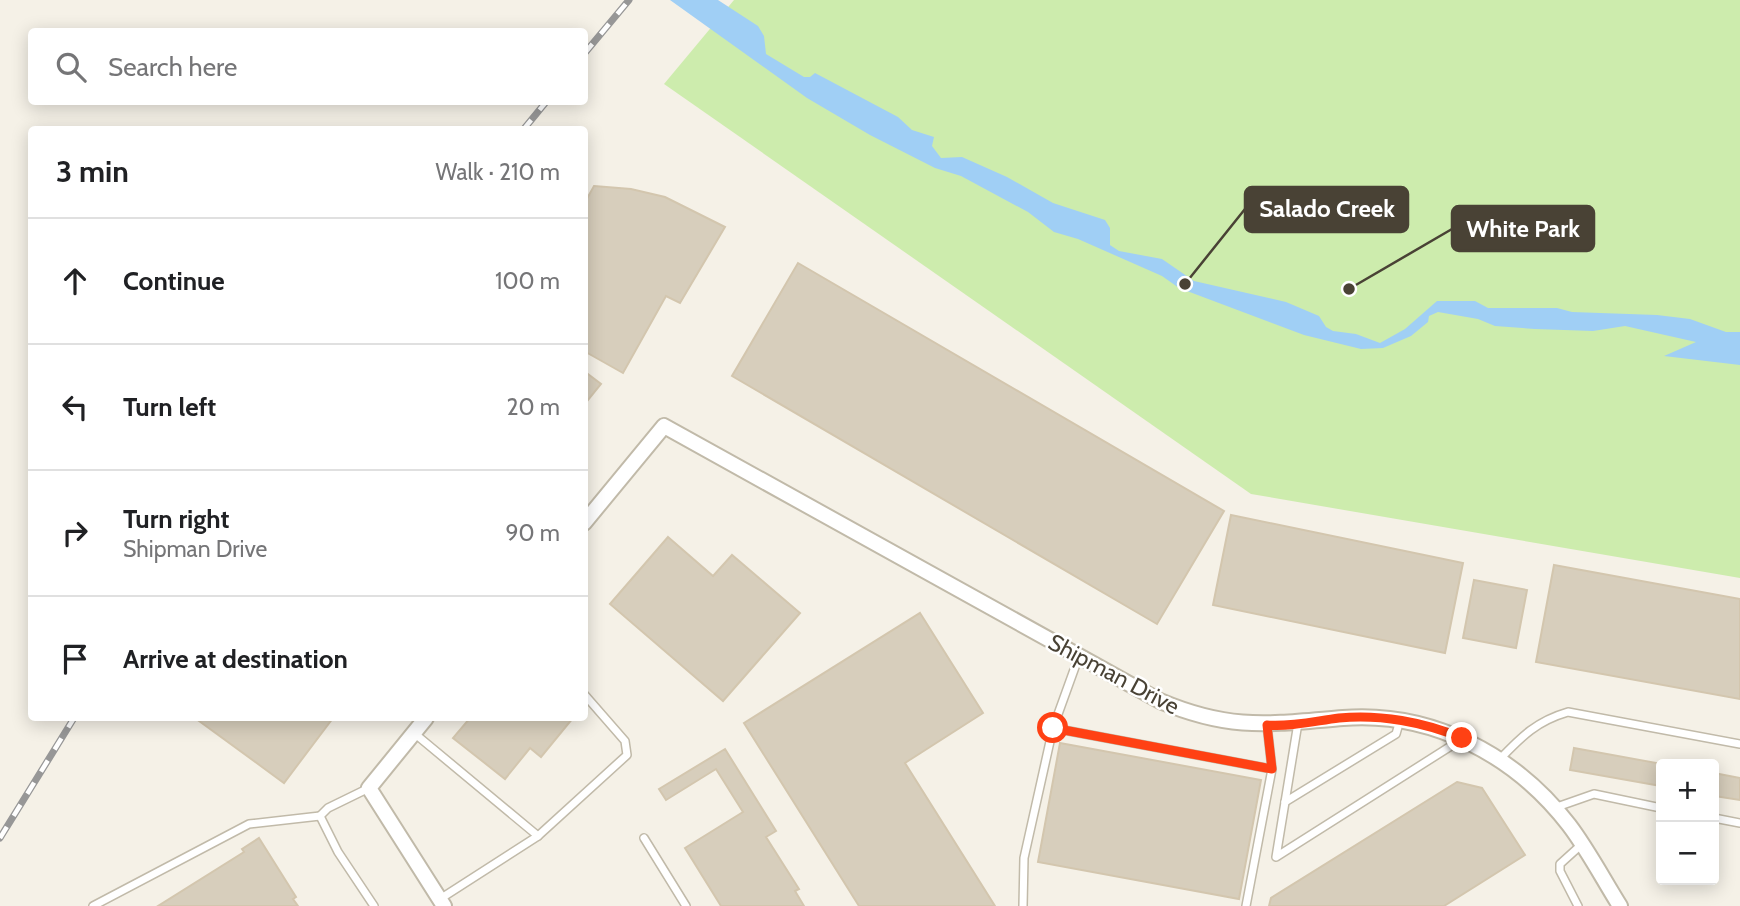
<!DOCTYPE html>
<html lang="en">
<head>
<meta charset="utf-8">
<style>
	:root { --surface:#fff; --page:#f6f6f6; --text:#202124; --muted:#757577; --line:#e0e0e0 }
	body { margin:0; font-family:Cabin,sans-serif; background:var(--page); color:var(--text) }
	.controls { position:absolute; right:21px; bottom:21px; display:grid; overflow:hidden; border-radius:7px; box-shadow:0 4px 18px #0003 }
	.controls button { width:63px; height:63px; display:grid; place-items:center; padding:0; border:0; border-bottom:2px solid var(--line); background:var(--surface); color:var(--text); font:35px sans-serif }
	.stop { position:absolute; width:21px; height:21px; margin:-16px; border:5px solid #ff4114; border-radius:50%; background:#fff }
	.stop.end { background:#ff4114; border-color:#fff; box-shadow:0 2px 7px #0008 }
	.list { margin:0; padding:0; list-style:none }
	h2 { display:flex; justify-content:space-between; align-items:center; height:91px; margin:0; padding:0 28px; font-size:30px }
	h2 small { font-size:23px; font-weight:400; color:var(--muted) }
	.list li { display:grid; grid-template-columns:46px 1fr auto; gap:21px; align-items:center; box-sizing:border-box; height:126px; padding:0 28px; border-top:2px solid var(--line) }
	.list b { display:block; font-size:26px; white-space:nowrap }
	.list p { margin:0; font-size:23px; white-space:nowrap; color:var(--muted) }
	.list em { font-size:23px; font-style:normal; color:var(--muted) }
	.icon { flex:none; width:38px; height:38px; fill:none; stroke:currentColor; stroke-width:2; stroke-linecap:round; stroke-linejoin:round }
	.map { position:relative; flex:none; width:1740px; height:906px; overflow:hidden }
	.search { position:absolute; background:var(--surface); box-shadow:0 4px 18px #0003; left:28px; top:28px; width:560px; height:77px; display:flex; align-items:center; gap:18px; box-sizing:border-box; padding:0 24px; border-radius:7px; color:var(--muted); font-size:26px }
	.panel { position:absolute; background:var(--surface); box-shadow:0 4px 18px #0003; left:28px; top:126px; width:560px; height:595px; border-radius:7px }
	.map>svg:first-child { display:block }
	.green { fill:#cdecad }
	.water { fill:#a0cff5 }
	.building { fill:#d7cebc; stroke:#d3c6ae; stroke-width:2 }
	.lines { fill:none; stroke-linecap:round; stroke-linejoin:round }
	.lane-casing { stroke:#c1baa9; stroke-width:10 }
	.street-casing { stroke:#c1baa9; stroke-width:18 }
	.lane { stroke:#fff; stroke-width:7 }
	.street { stroke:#fff; stroke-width:14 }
	.rail-casing { stroke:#979797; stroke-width:7 }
	.rail { stroke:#fff; stroke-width:4.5; stroke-dasharray:13; stroke-linecap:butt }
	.route { stroke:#ff4114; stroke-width:9 }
	.labels { text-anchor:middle; stroke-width:5; stroke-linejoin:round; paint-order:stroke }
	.street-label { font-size:23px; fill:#494235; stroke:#fff }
	.leader { fill:none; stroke:#494235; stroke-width:2.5 }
	.callout-dot { fill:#494235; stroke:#fff; stroke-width:2.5 }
	.callout { fill:#494235; stroke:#494235; stroke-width:2.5 }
	.callout-label { font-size:24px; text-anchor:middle; font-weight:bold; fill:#fff }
</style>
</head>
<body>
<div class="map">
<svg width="1740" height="906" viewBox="0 0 1740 906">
	<rect width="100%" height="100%" fill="#f5f1e7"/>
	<polygon class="green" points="734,0 1740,0 1740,578 1251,494 664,84"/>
	<polygon class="water" points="670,0 718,0 758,26 764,36 766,54 804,77 810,77 815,73 898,117 912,130 934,137 932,146 941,158 962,157 1007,177 1053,203 1105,220 1110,228 1110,245 1119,251 1162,259 1194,281 1286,302 1319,316 1326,327 1333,331 1356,334 1380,343 1405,329 1437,301 1475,301 1488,308 1557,308 1572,312 1657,315 1690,319 1726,332 1740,332 1740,365 1664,356 1696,342 1625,326 1593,331 1535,329 1495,326 1478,319 1438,312 1429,316 1428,322 1411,336 1383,348 1361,349 1304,335 1179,288 1162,276 1078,239 1054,232 1028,212 961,176 935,168 870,135 807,98"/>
	<g class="building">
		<polygon points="594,186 631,189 665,197 725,227 680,303 666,296 623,373 584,351 584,204"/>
		<polygon points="798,263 1224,511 1157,624 732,376"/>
		<polygon points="584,371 601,384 584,405"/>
		<polygon points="1231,515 1463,563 1445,653 1213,605"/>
		<polygon points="668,537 713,576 732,555 800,613 723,701 610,604"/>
		<polygon points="1554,565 1740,599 1740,699 1536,662"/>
		<polygon points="1474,580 1527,590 1516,648 1463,638"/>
		<polygon points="920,613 983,713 905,763 995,906 859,906 744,723"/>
		<polygon points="195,718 333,718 284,783"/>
		<polygon points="470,718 573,718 541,757 530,748 505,779 453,738"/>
		<polygon points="1060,743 1261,780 1239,899 1038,862"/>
		<polygon points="1574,748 1662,764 1661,786 1570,770"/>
		<polygon points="725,749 776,831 766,837 799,889 795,891 804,906 721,906 685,848 743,812 716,769 666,800 659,789"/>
		<polygon points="1714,773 1740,778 1740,800 1714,796"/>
		<polygon points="1457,782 1482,788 1525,855 1444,906 1269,906 1271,898"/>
		<polygon points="259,838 296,897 293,899 298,906 158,906 244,852 242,849"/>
	</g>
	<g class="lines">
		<defs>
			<g id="lane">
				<polyline points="1298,723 1276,857 1462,739"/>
				<polyline points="1053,728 1272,769"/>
				<polyline points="414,733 538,836"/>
				<path d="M1500 759C1522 736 1537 721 1568 712L1740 744"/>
				<polyline points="369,788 328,808 320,816 338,852 374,906"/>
				<polyline points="1285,802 1396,734 1400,720"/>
				<polyline points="1554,808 1594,794 1661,808"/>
				<polyline points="1714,818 1740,823"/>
				<polyline points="644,838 686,906"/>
				<polyline points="440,899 538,836 627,755 625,741 584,694"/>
				<polyline points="93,906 249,824 320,816"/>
				<polyline points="1023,906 1024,858 1053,728 1079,656"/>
				<polyline points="1246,906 1272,769 1267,725"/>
				<polyline points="1578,906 1560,871 1560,864 1581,845"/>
			</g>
			<g id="street">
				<path d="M584 523 664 426 1160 701C1231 731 1269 724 1343 718 1432 711 1515 755 1569 825 1588 850 1603 879 1620 906"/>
				<polyline points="426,718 369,788 444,906"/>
			</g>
		</defs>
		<use href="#lane" class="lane-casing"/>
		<use href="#street" class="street-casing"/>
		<use href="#lane" class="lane"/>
		<use href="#street" class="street"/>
		<defs>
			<g id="rail">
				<polyline points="584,54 629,0"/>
				<polyline points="523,130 546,102"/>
				<polyline points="0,838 74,718"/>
			</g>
		</defs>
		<use href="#rail" class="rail-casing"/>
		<use href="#rail" class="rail"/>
	</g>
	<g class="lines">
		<path class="route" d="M1053 728 1272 769 1267 725C1291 727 1315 721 1339 718 1380 714 1424 722 1462 738"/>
	</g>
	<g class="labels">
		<g class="street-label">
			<text transform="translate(1114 674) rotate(28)" y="8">Shipman Drive</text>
		</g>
	</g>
	<path class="leader" d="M1185 284L1245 209M1349 289L1452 229"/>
	<g class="callout-dot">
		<circle cx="1185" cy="284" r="7"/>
		<circle cx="1349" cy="289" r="7"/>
	</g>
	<g class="callout">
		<rect x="1245" y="187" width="163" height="45" rx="7"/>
		<rect x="1452" y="206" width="142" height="45" rx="7"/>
	</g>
	<g class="callout-label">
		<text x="1327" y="217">Salado Creek</text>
		<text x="1523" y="237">White Park</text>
	</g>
</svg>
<div class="controls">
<button>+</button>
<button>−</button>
</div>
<div class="stop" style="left:1053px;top:728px"></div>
<div class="stop end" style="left:1462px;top:738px"></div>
<div class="search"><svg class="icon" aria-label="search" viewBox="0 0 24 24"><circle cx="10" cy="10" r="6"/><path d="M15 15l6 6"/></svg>Search here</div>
<section class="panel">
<h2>3 min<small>Walk · 210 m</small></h2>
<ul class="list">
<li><svg class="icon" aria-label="ahead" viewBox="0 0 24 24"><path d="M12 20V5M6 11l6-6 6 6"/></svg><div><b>Continue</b></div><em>100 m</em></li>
<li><svg class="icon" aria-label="left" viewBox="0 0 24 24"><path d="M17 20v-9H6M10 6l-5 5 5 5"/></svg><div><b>Turn left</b></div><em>20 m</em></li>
<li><svg class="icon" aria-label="right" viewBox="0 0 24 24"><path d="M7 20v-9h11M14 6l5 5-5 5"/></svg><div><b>Turn right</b><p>Shipman Drive</p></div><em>90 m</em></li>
<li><svg class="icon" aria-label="arrive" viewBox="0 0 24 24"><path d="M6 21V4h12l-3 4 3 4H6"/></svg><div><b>Arrive at destination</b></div></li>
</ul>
</section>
</div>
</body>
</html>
